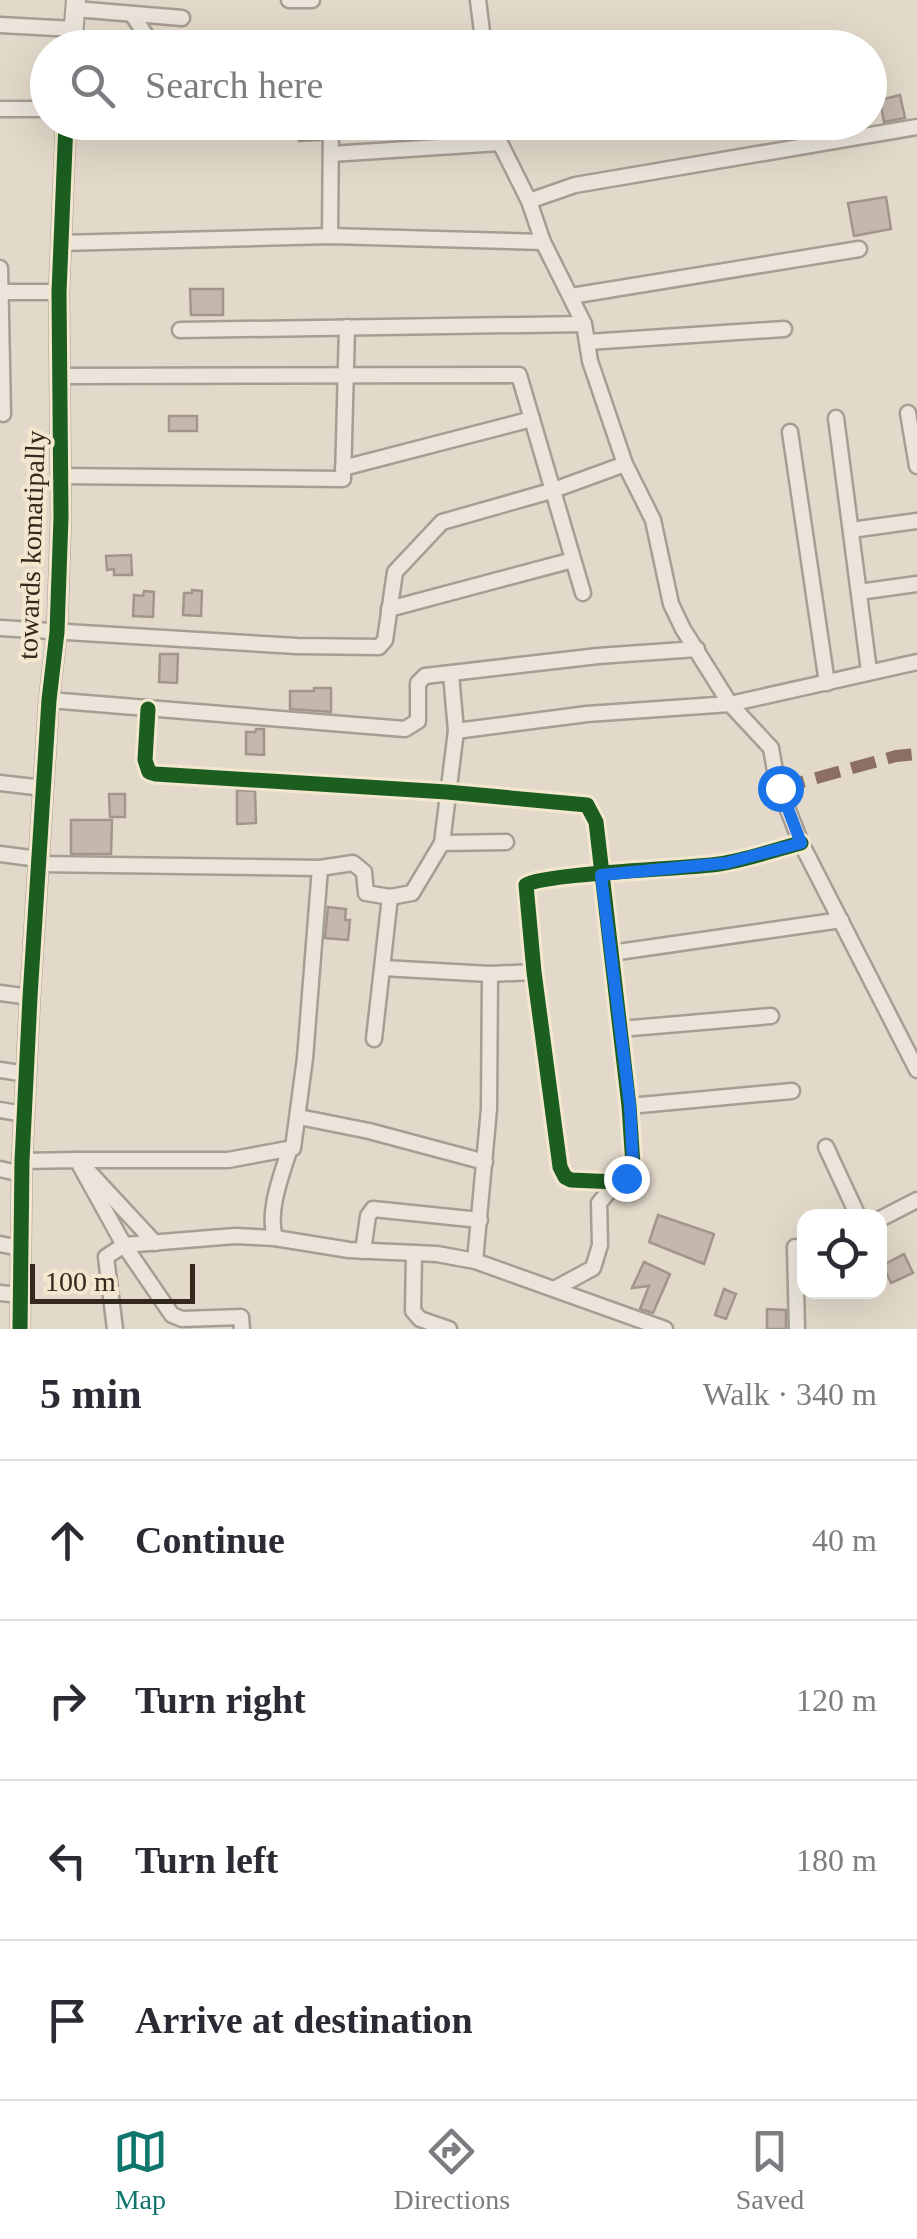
<!DOCTYPE html>
<html lang="en">
<head>
<meta charset="utf-8">
<style>
	:root { --surface:#fff; --page:#f7f7f7; --text:#2b2b33; --muted:#7c7c81; --line:#e1e1e2; --accent:#0f766e }
	body { margin:0; font-family:"Times New Roman",serif; background:var(--page); color:var(--text) }
	.controls { position:absolute; right:30px; bottom:30px; display:grid; overflow:hidden; border-radius:20px; box-shadow:0 10px 40px #0002 }
	.controls button { width:90px; height:90px; display:grid; place-items:center; padding:0; border:0; border-bottom:2px solid var(--line); background:var(--surface); color:var(--text); font:50px sans-serif }
	.scale { position:absolute; left:30px; bottom:25px; width:165px; box-sizing:border-box; padding-left:10px; border:5px solid #34271c; border-top:0; font-size:28px; line-height:35px; white-space:nowrap; color:#34271c; -webkit-text-stroke:8px #f4e7cf; paint-order:stroke }
	.stop { position:absolute; width:30px; height:30px; margin:-22px; border:8px solid #1a73e8; border-radius:50%; background:#fff }
	.stop.end { background:#1a73e8; border-color:#fff; box-shadow:0 2px 10px #0008 }
	.list { margin:0; padding:0; list-style:none }
	h2 { display:flex; justify-content:space-between; align-items:center; height:130px; margin:0; padding:0 40px; font-size:42px }
	h2 small { font-size:32px; font-weight:400; color:var(--muted) }
	.list li { display:grid; grid-template-columns:65px 1fr auto; gap:30px; align-items:center; box-sizing:border-box; height:160px; padding:0 40px; border-top:2px solid var(--line) }
	.list b { display:block; font-size:38px; white-space:nowrap }
	.list em { font-size:32px; font-style:normal; color:var(--muted) }
	.icon { flex:none; width:55px; height:55px; fill:none; stroke:currentColor; stroke-width:2; stroke-linecap:round; stroke-linejoin:round }
	.map { position:relative; flex:none; width:917px; height:1329px; overflow:hidden }
	.search { position:absolute; background:var(--surface); box-shadow:0 10px 40px #0002; left:30px; right:30px; top:30px; height:110px; display:flex; align-items:center; gap:25px; box-sizing:border-box; padding:0 35px; border-radius:55px; color:var(--muted); font-size:38px }
	.sheet { height:770px; background:var(--surface) }
	nav { display:flex; justify-content:space-around; align-items:center; box-sizing:border-box; height:140px; border-top:2px solid var(--line); background:var(--surface); font-size:28px; color:var(--muted) }
	nav a { display:grid; justify-items:center; gap:5px }
	nav .on { color:var(--accent) }
	.map>svg:first-child { display:block }
	.building { fill:#c5b7ab; stroke:#a2958a; stroke-width:2.5 }
	.lines { fill:none; stroke-linecap:round; stroke-linejoin:round }
	.minor-casing { stroke:#a79e93; stroke-width:19 }
	.tertiary-casing { stroke:#a79e93; stroke-width:22 }
	.minor { stroke:#eae4db; stroke-width:14 }
	.tertiary { stroke:#eae4db; stroke-width:18 }
	.quiet { stroke:#8d6e63; stroke-width:12; stroke-dasharray:25 12; stroke-linecap:butt }
	.cycleway-casing { stroke:#f4e7cf; stroke-width:21 }
	.cycleway { stroke:#1b5e20; stroke-width:15 }
	.route { stroke:#1a73e8; stroke-width:12 }
	.labels { text-anchor:middle; stroke-width:8; stroke-linejoin:round; paint-order:stroke }
	.street-label { font-size:28px; fill:#34271c; stroke:#f4e7cf }
</style>
</head>
<body>
<div class="map">
<svg width="917" height="1329" viewBox="0 0 917 1329">
	<rect width="100%" height="100%" fill="#e2d9ca"/>
	<g class="building">
		<polygon points="900,95 905,118 884,122 880,100"/>
		<polygon points="298,122 320,122 320,140 299,141"/>
		<polygon points="886,197 891,229 854,236 848,203"/>
		<polygon points="190,289 223,289 223,315 191,315"/>
		<rect x="169" y="416" width="28" height="15"/>
		<polygon points="131,555 132,575 114,575 114,569 107,570 106,556"/>
		<polygon points="192,590 202,591 201,616 183,615 184,593 192,593"/>
		<polygon points="144,591 154,592 153,617 133,616 134,595 143,596"/>
		<polygon points="160,654 178,654 177,683 159,682"/>
		<polygon points="314,688 331,688 331,712 290,709 290,691 314,691"/>
		<polygon points="256,729 264,729 264,755 246,754 246,732 255,732"/>
		<polygon points="237,790 255,791 256,823 237,824"/>
		<polygon points="109,794 125,794 125,817 110,817"/>
		<polygon points="71,820 112,820 111,854 71,854"/>
		<polygon points="328,907 346,909 345,920 350,920 348,940 325,938"/>
		<polygon points="658,1215 714,1234 704,1264 649,1242"/>
		<polygon points="904,1254 913,1273 891,1283 883,1265"/>
		<polygon points="644,1262 670,1274 653,1313 640,1309 649,1286 632,1288"/>
		<polygon points="724,1289 736,1294 726,1319 715,1315"/>
		<polygon points="767,1309 786,1310 786,1329 767,1329"/>
	</g>
	<g class="lines">
		<defs>
			<g id="minor">
				<polyline points="289,0 312,0"/>
				<polyline points="478,0 484,48"/>
				<polyline points="75,9 182,18"/>
				<polyline points="132,14 154,48"/>
				<polyline points="0,25 74,29"/>
				<polyline points="0,109 48,109"/>
				<polyline points="495,122 500,143 529,201 543,242 584,324 590,361 625,464 653,520 671,604 683,629 730,704 771,748 777,782 801,843 917,1070"/>
				<polyline points="331,154 500,143"/>
				<polyline points="529,201 575,185 917,127"/>
				<polyline points="330,236 331,122"/>
				<polyline points="60,243 330,236 543,242"/>
				<polyline points="0,268 3,414"/>
				<polyline points="0,292 59,292"/>
				<polyline points="571,296 859,249"/>
				<polyline points="180,330 584,324"/>
				<polyline points="588,342 784,329"/>
				<polyline points="59,376 519,375 583,593"/>
				<polyline points="908,413 917,466"/>
				<polyline points="836,418 869,671"/>
				<polyline points="790,432 827,683"/>
				<polyline points="343,468 532,419"/>
				<polyline points="60,476 343,479 347,327"/>
				<polyline points="851,530 917,521"/>
				<polyline points="859,592 917,584"/>
				<polyline points="389,609 573,560"/>
				<polyline points="0,628 297,646 379,647 385,640 395,572 442,522 551,491 625,464"/>
				<polyline points="49,700 405,729 418,721 418,683 425,676 598,656 697,649"/>
				<path d="M148 709 145 760 149 772 155 774 447 792 587 805 596 822 629 1106 633 1165 626 1178 617 1182 571 1180 565 1177 560 1167 534 972 526 885C545 873 685 869 719 864 746 860 774 850 801 843"/>
				<polyline points="456,731 587,714 730,704 917,662"/>
				<polyline points="0,783 43,788"/>
				<polyline points="442,843 456,731 451,674"/>
				<polyline points="0,854 38,859"/>
				<polyline points="38,864 320,868"/>
				<polyline points="611,953 841,920"/>
				<polyline points="383,968 490,974 534,972"/>
				<polyline points="0,993 30,997"/>
				<polyline points="620,1029 771,1016"/>
				<polyline points="374,1039 390,897 412,893 442,843 506,842"/>
				<polyline points="0,1070 27,1074"/>
				<polyline points="629,1106 792,1091"/>
				<polyline points="0,1110 24,1114"/>
				<polyline points="299,1117 369,1131 485,1162"/>
				<polyline points="826,1147 858,1216"/>
				<polyline points="22,1161 77,1160 124,1245 172,1315 182,1319 241,1317 242,1329"/>
				<polyline points="0,1169 22,1174"/>
				<polyline points="880,1219 917,1200"/>
				<path d="M275 1238C267 1211 281 1177 289 1151"/>
				<polyline points="155,1243 78,1160 228,1160 293,1148 305,1058 320,868 353,863 364,872 366,893 390,897"/>
				<polyline points="0,1244 20,1248"/>
				<polyline points="795,1247 797,1329"/>
				<polyline points="363,1251 368,1216 373,1209 480,1220"/>
				<polyline points="414,1253 413,1311 420,1319 449,1329"/>
				<polyline points="475,1261 489,1109 490,974"/>
				<polyline points="556,1288 593,1268 600,1245 599,1203 617,1182"/>
				<polyline points="0,1293 19,1295"/>
				<polyline points="115,1329 106,1257 124,1245 235,1236 275,1238 349,1250 437,1254 475,1261 665,1329"/>
			</g>
			<g id="tertiary">
				<polyline points="72,48 76,0"/>
				<polyline points="20,1329 22,1161 30,997 49,700 57,632 61,517 59,292 66,122"/>
			</g>
		</defs>
		<use href="#minor" class="minor-casing"/>
		<use href="#tertiary" class="tertiary-casing"/>
		<use href="#minor" class="minor"/>
		<use href="#tertiary" class="tertiary"/>
		<polyline class="quiet" points="780,788 896,756 917,754"/>
		<defs>
			<g id="cycleway">
				<path d="M148 709 145 760 149 772 155 774 447 792 587 805 596 822 629 1106 633 1165 626 1178 617 1182 571 1180 565 1177 560 1167 534 972 526 885C545 873 685 869 719 864 746 860 774 850 801 843"/>
				<polyline points="20,1329 22,1161 30,997 49,700 57,632 61,517 59,292 66,122"/>
			</g>
		</defs>
		<use href="#cycleway" class="cycleway-casing"/>
		<use href="#cycleway" class="cycleway"/>
	</g>
	<g class="lines">
		<polyline class="route" points="626,1178 633,1165 630,1106 601,875 726,863 801,843 780,788"/>
	</g>
	<g class="labels">
		<g class="street-label">
			<text transform="translate(31 545) rotate(-88)" y="10">towards komatipally</text>
		</g>
	</g>
</svg>
<div class="controls">
<button><svg class="icon" aria-label="locate" viewBox="0 0 24 24"><circle cx="12" cy="12" r="6"/><path d="M12 2v4M12 18v4M2 12h4M18 12h4"/></svg></button>
</div>
<div class="scale">100 m</div>
<div class="stop" style="left:780px;top:788px"></div>
<div class="stop end" style="left:626px;top:1178px"></div>
<div class="search"><svg class="icon" aria-label="search" viewBox="0 0 24 24"><circle cx="10" cy="10" r="6"/><path d="M15 15l6 6"/></svg>Search here</div>
</div>
<section class="sheet">
<h2>5 min<small>Walk · 340 m</small></h2>
<ul class="list">
<li><svg class="icon" aria-label="ahead" viewBox="0 0 24 24"><path d="M12 20V5M6 11l6-6 6 6"/></svg><div><b>Continue</b></div><em>40 m</em></li>
<li><svg class="icon" aria-label="right" viewBox="0 0 24 24"><path d="M7 20v-9h11M14 6l5 5-5 5"/></svg><div><b>Turn right</b></div><em>120 m</em></li>
<li><svg class="icon" aria-label="left" viewBox="0 0 24 24"><path d="M17 20v-9H6M10 6l-5 5 5 5"/></svg><div><b>Turn left</b></div><em>180 m</em></li>
<li><svg class="icon" aria-label="arrive" viewBox="0 0 24 24"><path d="M6 21V4h12l-3 4 3 4H6"/></svg><div><b>Arrive at destination</b></div></li>
</ul>
</section>
<nav>
<a class="on"><svg class="icon" aria-label="map" viewBox="0 0 24 24"><path d="M3 6l6-2 6 2 6-2v14l-6 2-6-2-6 2zM9 4v14M15 6v14"/></svg>Map</a>
<a><svg class="icon" aria-label="directions" viewBox="0 0 24 24"><path d="M12 3l9 9-9 9-9-9zM9 14v-3h6M13 9l2 2-2 2"/></svg>Directions</a>
<a><svg class="icon" aria-label="saved" viewBox="0 0 24 24"><path d="M7 4h10v16l-5-4-5 4z"/></svg>Saved</a>
</nav>
</body>
</html>
